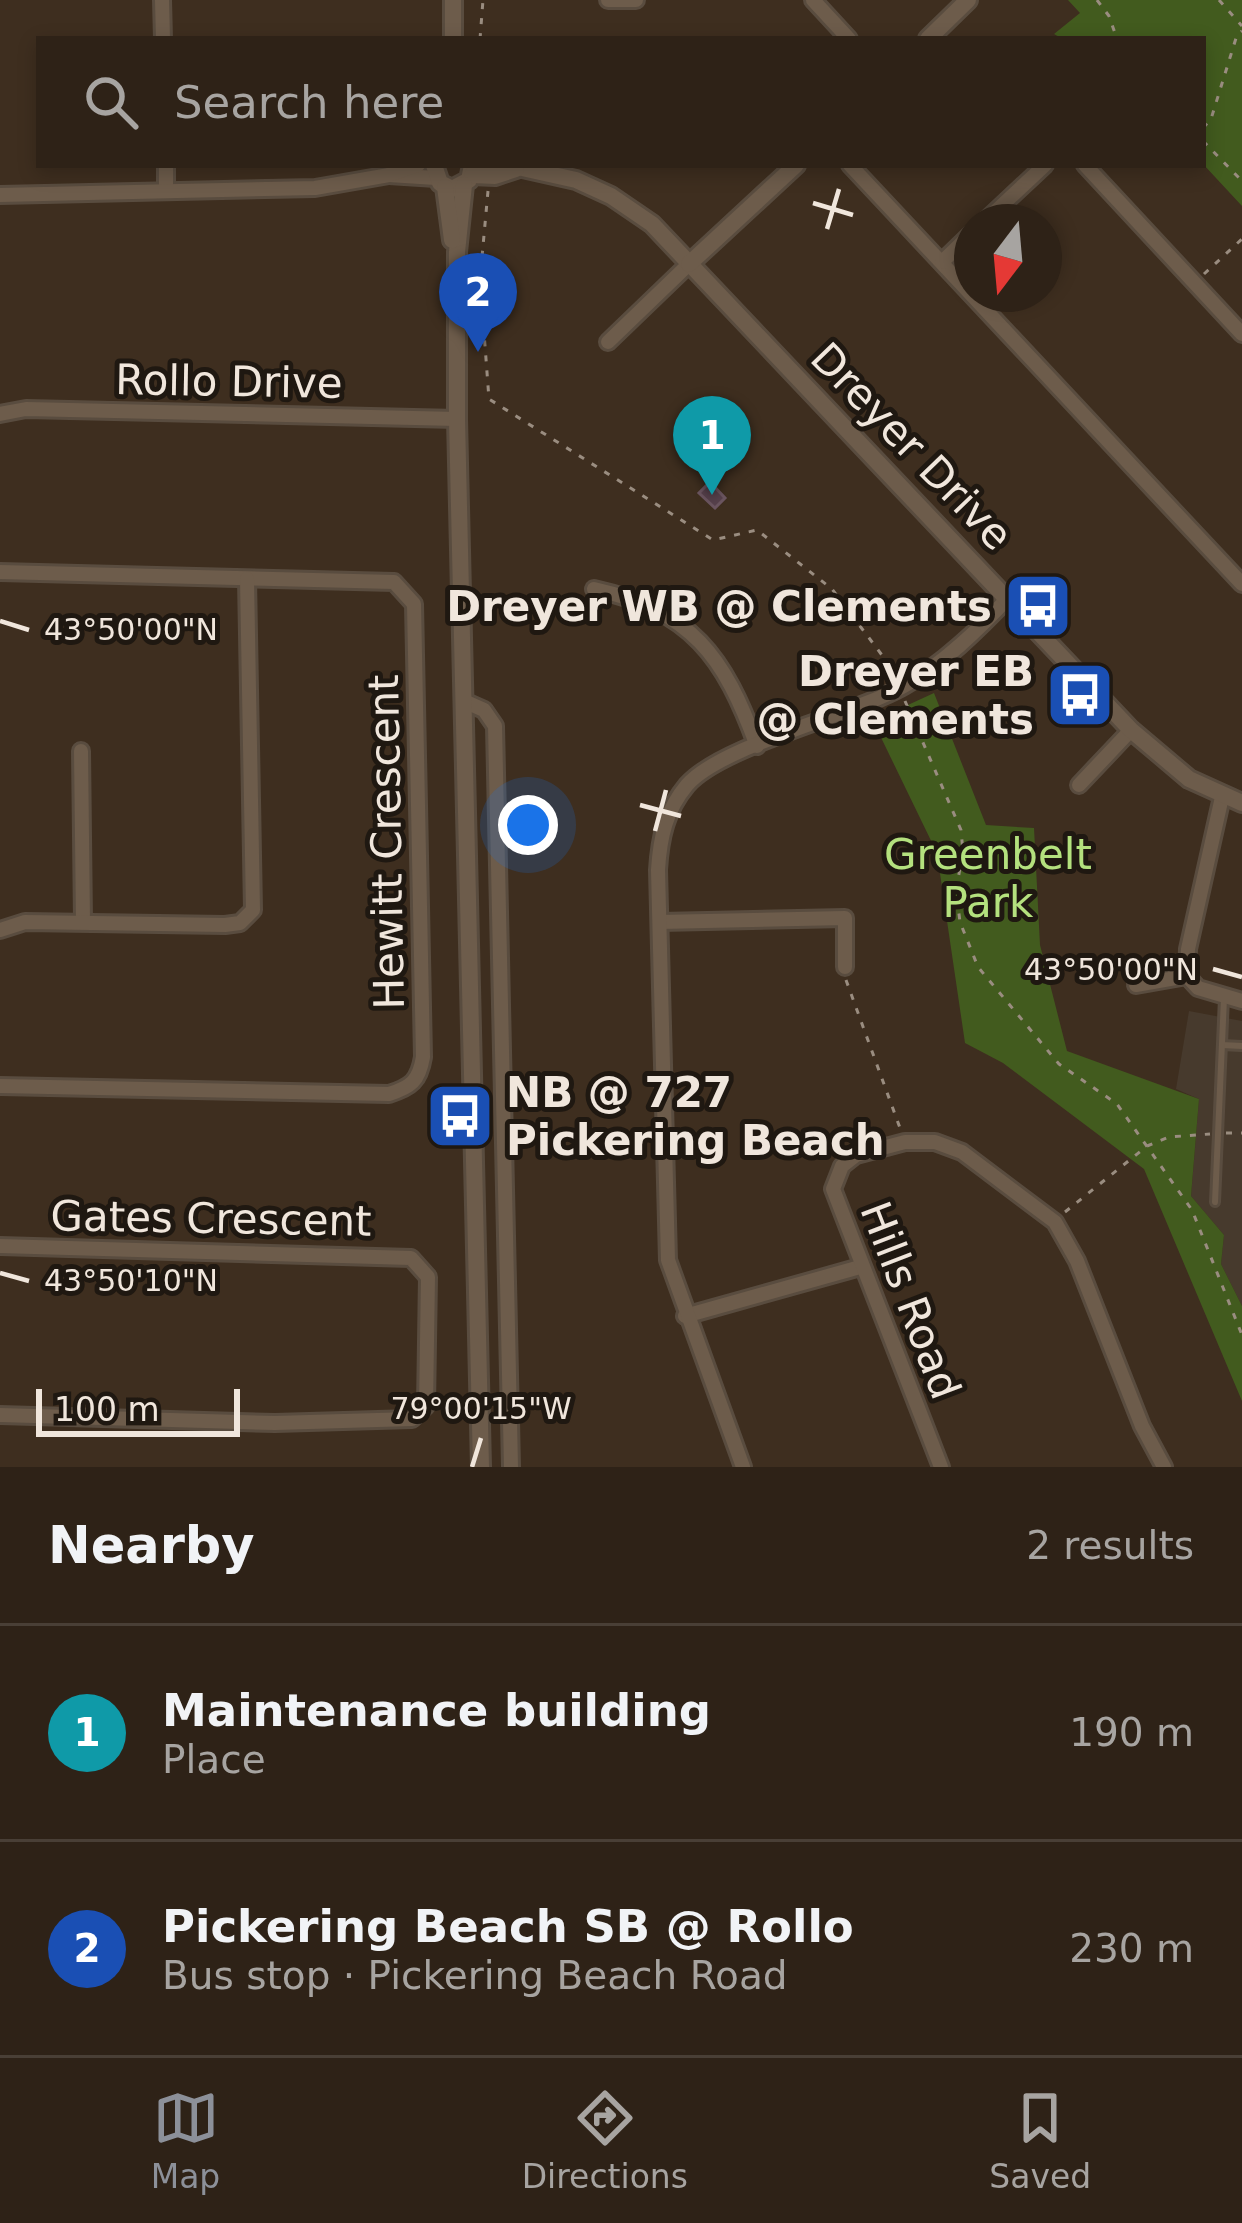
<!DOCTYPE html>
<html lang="en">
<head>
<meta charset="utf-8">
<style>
	:root { --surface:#2e2217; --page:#3a2f24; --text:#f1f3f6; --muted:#a7a4a1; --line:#493f36; --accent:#8c9099 }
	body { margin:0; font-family:"DejaVu Sans",sans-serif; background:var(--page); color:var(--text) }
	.compass { position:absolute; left:954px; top:204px; width:108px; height:108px; border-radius:50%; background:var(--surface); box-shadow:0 6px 18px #0003; rotate:196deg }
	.scale { position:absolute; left:36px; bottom:30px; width:204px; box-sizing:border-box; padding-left:12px; border:6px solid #f0e6dc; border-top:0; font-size:33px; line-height:42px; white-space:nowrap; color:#f0e6dc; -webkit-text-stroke:9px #1f1811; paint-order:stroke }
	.you { position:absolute; left:528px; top:825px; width:42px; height:42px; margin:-30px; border:9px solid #fff; border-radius:50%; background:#1a73e8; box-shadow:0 0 0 18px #1a73e833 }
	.badge { display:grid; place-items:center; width:78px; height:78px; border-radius:50%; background:var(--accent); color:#fff; font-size:39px; font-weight:700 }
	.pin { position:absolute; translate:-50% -99px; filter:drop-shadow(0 3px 6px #0008) }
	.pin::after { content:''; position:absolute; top:63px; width:42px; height:36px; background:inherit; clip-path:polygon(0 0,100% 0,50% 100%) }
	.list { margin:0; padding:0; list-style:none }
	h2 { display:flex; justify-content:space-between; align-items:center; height:156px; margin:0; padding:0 48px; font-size:51px }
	h2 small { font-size:39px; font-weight:400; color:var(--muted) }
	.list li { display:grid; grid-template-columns:78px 1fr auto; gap:36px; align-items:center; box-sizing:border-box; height:216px; padding:0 48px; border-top:3px solid var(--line) }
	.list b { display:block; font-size:45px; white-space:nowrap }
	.list p { margin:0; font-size:39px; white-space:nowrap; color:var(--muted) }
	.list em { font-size:39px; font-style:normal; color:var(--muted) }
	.icon { flex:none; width:66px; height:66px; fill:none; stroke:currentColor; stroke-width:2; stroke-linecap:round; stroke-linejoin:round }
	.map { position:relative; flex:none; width:1242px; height:1467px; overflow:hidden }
	.search { position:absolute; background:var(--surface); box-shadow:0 6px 18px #0003; left:36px; right:36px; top:36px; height:132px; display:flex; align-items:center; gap:30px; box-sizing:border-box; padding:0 42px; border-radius:0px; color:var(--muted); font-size:45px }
	.sheet { height:588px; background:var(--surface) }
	nav { display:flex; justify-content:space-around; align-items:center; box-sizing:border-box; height:168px; border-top:3px solid var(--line); background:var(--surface); font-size:33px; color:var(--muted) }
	nav a { display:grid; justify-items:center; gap:6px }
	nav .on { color:var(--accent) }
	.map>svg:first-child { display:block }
	.education { fill:#473a2d }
	.green { fill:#425b1e }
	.building { fill:#57414c; stroke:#6b5560; stroke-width:3 }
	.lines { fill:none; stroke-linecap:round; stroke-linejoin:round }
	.service-casing { stroke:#594c3f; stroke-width:12 }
	.minor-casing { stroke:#594c3f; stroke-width:20 }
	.tertiary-casing { stroke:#594c3f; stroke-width:22 }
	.path { stroke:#9a8d80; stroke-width:3; stroke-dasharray:6 9; stroke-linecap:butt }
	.service { stroke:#6d5c4b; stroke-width:6 }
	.minor { stroke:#6d5c4b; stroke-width:14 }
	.tertiary { stroke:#6d5c4b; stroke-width:16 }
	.ticks { fill:none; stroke:#f0e6dc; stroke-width:4.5 }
	.labels { text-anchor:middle; stroke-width:10; stroke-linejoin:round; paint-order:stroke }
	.street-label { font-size:42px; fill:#f0e6dc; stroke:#1f1811 }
	.poi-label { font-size:42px; font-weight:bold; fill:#f0e6dc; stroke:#1f1811; text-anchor:end }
	.park-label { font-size:42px; fill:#b4e17e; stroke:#1f1811 }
	.ticks-label { font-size:30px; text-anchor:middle; fill:#f0e6dc; stroke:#1f1811; stroke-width:10; stroke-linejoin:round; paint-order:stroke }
</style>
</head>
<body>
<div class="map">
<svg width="1242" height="1467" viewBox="0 0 1242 1467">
	<rect width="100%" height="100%" fill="#3e2e1f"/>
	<polygon class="education" points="1189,1011 1242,1021 1242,1306 1221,1264 1224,1235 1191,1196 1199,1099 1176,1089"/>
	<g class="green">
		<polygon points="1068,0 1242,0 1242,206 1203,164 1203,39 1063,39 1054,34 1080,13"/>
		<polygon points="934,693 986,825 1034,828 1040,945 1067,1051 1199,1099 1191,1196 1224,1235 1221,1264 1242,1306 1242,1401 1144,1169 1003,1063 965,1043 937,853 873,721"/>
	</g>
	<polygon class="building" points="710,482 725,498 715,508 699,493"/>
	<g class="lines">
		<defs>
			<g id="service">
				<polyline points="1222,1045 1242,1046"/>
				<polyline points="1215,1202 1224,998"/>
			</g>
			<g id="minor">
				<polyline points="162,0 163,39"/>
				<polyline points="608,0 636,0"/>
				<polyline points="813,0 849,39"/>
				<polyline points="166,165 166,190"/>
				<polyline points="850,165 1242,584"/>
				<polyline points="1085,165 1242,334"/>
				<polyline points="389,175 436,178"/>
				<polyline points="0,195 315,188 389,175 418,165"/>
				<polyline points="984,222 1045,165"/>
				<polyline points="942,262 972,233"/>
				<polyline points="608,342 689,264"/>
				<polyline points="0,414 26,409 457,419"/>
				<path d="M0 572 394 582 414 604 423 1057C419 1081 411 1087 389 1094L0 1086"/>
				<path d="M594 589C692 611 724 656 757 746"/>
				<polyline points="466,702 484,710 495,726 511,1467"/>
				<polyline points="81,751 83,921"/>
				<polyline points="1079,785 1131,730"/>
				<polyline points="1222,797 1188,949 1187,976 1198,988 1242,1001"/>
				<polyline points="660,922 845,918 845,967"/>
				<polyline points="0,930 25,922 225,925 240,923 253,910 247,579"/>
				<polyline points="1136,985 1187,976"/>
				<polyline points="0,1246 411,1258 428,1277 426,1406 412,1419 275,1423 0,1415"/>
				<polyline points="685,1316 860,1267"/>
				<path d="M743 1467 668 1260 658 870C660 837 666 810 687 785 722 745 853 715 904 686 943 664 978 630 1009 597"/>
				<polyline points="941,1467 833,1189 842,1166 856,1155 905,1142 935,1142 962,1152 1055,1222 1077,1261 1142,1426 1164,1467"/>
			</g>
			<g id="tertiary">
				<polyline points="453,0 453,39"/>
				<polyline points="928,39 968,0"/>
				<polyline points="434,165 440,183 452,189 469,180 472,165"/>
				<polyline points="509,165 576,180 611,196 652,224 1131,730 1189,779 1242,803"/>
				<polyline points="472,175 495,176 516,169"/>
				<polyline points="464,185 457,252 457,419 481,1467"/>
				<polyline points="445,187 452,240"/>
				<polyline points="689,264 796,165"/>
			</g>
		</defs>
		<use href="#service" class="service-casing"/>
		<use href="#minor" class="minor-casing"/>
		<use href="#tertiary" class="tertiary-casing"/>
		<g class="path">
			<polyline points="1097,0 1109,16 1117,39"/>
			<polyline points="1219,0 1242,26"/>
			<polyline points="480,39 483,0"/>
			<polyline points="1203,128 1211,119 1237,35 1242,31"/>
			<polyline points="1203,141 1242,181"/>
			<polyline points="488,191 480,279 489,399 713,540 757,530 832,589 897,675"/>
			<polyline points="1204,274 1242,239"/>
			<polyline points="905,701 961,830 963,852 956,890 960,922 978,967 1059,1064 1117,1104 1192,1210 1242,1335"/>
			<polyline points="846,980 900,1128"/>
			<polyline points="1226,1133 1242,1133"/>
			<polyline points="1065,1212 1147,1146 1169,1137 1210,1134"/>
		</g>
		<use href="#service" class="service"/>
		<use href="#minor" class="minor"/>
		<use href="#tertiary" class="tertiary"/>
	</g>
	<path class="ticks" d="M813 203 853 215M827 229 839 189M0 621 29 630M640 805 681 816M655 831 666 790M1213 969 1242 977M0 1273 29 1281M472 1467 481 1438"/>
	<defs>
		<symbol id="bus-square" viewBox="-11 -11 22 22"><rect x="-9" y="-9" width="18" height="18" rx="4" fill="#1a4fb4" stroke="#1f1811"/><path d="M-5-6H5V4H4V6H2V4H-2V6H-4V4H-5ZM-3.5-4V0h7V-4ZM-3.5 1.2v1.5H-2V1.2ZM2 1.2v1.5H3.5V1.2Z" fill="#fff"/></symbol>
	</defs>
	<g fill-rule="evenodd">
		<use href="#bus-square" x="1000" y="568" width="76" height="76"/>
		<use href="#bus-square" x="1042" y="657" width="76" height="76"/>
		<use href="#bus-square" x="422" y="1078" width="76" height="76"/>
	</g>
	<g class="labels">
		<g class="street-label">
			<text transform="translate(229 381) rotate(1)" y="15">Rollo Drive</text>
			<text transform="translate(912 446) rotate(46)" y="15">Dreyer Drive</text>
			<text transform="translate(386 842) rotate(-91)" y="15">Hewitt Crescent</text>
			<text transform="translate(211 1218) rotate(1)" y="15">Gates Crescent</text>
			<text transform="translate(911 1300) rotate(69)" y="15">Hills Road</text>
		</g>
		<g class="poi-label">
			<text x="992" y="621">Dreyer WB @ Clements</text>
			<text x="1034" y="686">Dreyer EB<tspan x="1034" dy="48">@ Clements</tspan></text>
			<text x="506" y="1107" text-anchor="start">NB @ 727<tspan x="506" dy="48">Pickering Beach</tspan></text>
		</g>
		<g class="park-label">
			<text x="988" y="869">Greenbelt<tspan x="988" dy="48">Park</tspan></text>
		</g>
	</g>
	<g class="ticks-label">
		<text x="131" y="640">43°50'00"N</text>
		<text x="1111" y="980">43°50'00"N</text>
		<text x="131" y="1291">43°50'10"N</text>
		<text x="481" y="1419">79°00'15"W</text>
	</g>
</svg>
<svg class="compass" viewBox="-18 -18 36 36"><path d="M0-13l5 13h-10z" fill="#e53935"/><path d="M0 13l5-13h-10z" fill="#a7a4a1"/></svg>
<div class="scale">100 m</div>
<div class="you"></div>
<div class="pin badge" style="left:712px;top:495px;background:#0f9aa8">1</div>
<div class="pin badge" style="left:478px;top:352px;background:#1a4fb4">2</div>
<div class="search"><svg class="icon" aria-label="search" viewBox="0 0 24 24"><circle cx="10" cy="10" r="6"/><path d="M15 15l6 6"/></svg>Search here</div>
</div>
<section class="sheet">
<h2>Nearby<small>2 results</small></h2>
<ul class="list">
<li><span class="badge" style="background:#0f9aa8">1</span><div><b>Maintenance building</b><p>Place</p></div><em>190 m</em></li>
<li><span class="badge" style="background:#1a4fb4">2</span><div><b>Pickering Beach SB @ Rollo</b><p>Bus stop · Pickering Beach Road</p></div><em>230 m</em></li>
</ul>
</section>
<nav>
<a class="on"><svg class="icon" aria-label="map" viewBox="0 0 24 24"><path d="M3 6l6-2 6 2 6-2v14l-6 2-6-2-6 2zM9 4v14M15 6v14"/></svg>Map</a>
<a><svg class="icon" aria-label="directions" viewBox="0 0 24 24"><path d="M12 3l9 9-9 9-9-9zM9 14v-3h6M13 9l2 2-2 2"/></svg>Directions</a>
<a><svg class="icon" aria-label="saved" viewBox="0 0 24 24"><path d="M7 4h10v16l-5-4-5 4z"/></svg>Saved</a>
</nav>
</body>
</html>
